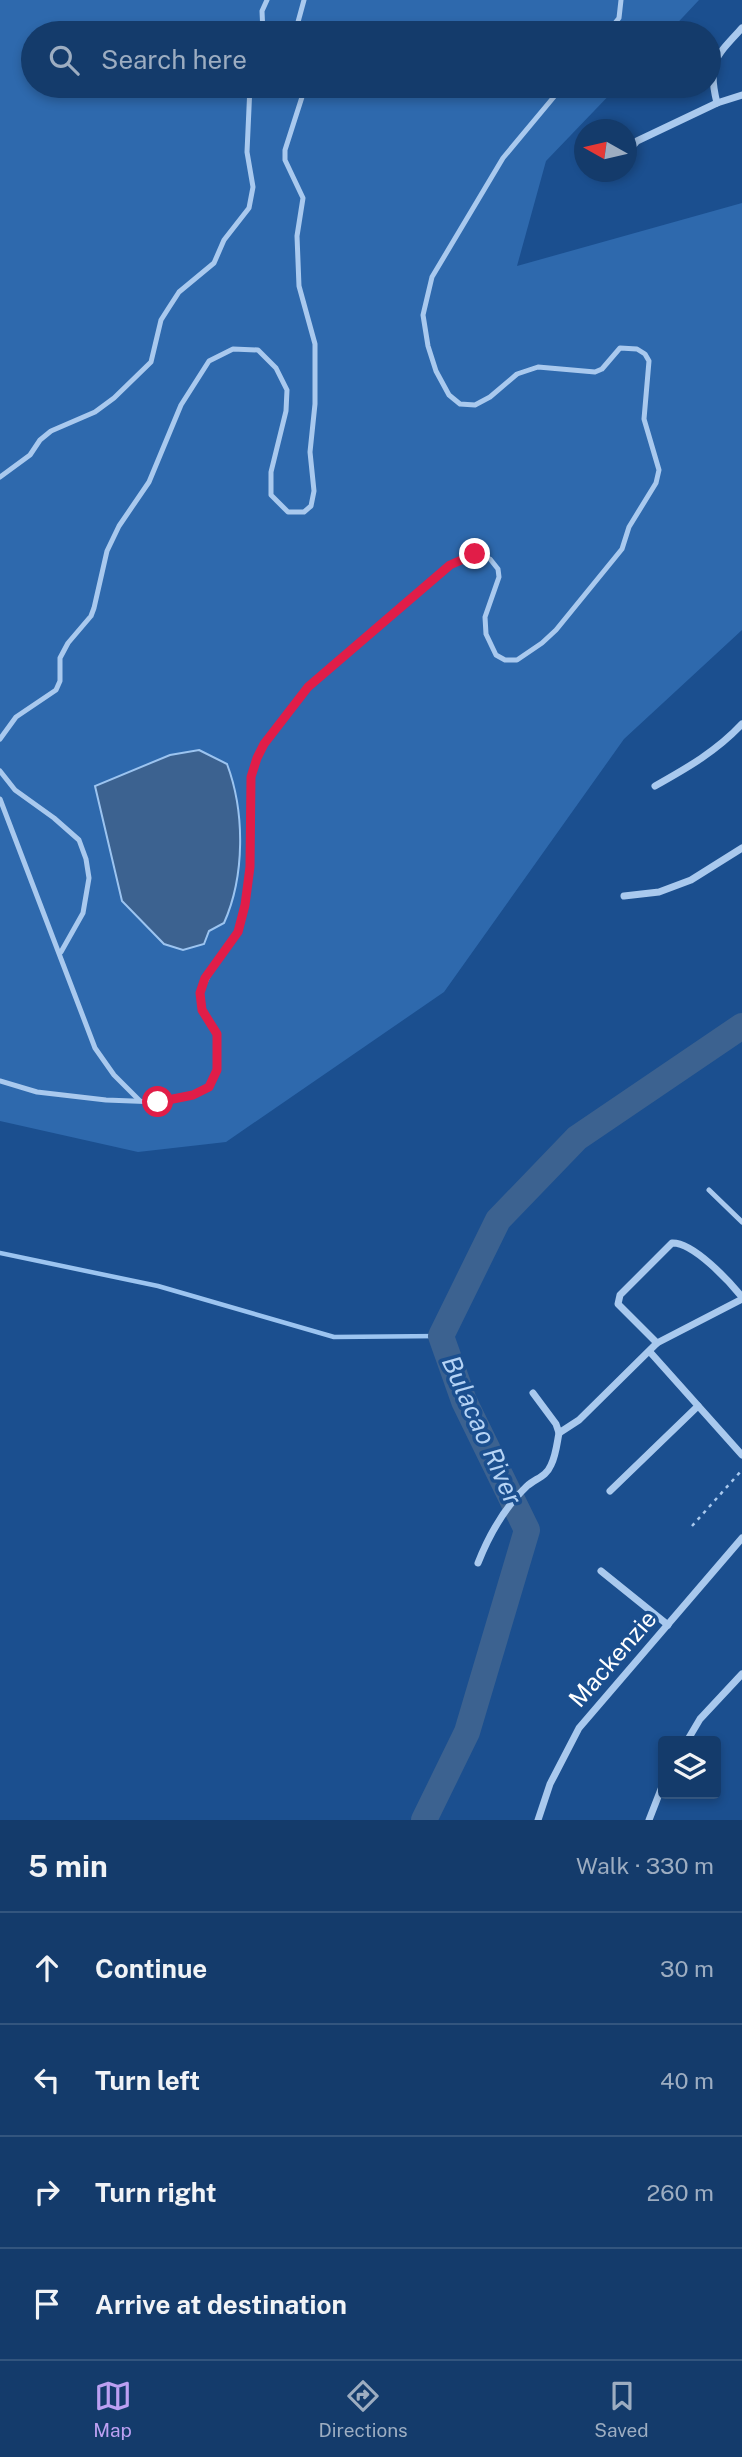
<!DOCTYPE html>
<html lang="en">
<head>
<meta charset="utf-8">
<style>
	:root { --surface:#143b6b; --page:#214673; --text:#f1f3f6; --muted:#9dadc1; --line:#33557e; --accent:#bca0f2 }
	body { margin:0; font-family:"Public Sans",sans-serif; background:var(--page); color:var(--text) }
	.controls { position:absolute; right:21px; bottom:21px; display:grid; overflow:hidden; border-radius:7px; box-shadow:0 4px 10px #0003 }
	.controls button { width:63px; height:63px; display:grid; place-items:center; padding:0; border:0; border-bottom:2px solid var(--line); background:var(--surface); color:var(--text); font:35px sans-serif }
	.compass { position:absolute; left:574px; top:119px; width:63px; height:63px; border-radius:50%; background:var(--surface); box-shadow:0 4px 10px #0003; rotate:278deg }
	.stop { position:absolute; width:21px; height:21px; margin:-16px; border:5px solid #e11d48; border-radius:50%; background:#fff }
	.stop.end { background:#e11d48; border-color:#fff; box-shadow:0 2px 7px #0008 }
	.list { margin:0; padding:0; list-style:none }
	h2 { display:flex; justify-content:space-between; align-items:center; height:91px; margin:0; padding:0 28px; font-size:30px }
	h2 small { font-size:23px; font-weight:400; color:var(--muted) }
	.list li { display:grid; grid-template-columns:46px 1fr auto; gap:21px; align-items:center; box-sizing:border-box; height:112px; padding:0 28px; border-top:2px solid var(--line) }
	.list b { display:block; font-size:26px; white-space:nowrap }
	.list em { font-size:23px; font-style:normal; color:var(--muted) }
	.icon { flex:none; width:38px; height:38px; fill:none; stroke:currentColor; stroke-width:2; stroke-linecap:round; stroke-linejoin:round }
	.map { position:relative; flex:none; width:742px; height:1820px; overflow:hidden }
	.search { position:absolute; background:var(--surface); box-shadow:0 4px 10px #0003; left:21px; right:21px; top:21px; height:77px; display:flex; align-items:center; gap:18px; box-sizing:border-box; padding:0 24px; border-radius:38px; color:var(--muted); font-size:26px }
	.sheet { height:539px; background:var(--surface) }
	nav { display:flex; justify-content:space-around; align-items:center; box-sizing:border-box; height:98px; border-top:2px solid var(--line); background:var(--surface); font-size:19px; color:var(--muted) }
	nav a { display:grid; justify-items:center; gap:4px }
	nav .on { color:var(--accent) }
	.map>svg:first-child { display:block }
	.green { fill:#2e69ad }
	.water { fill:#3c6290; stroke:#9cc4f0; stroke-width:2 }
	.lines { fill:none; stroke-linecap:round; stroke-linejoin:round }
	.stream { stroke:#9cc4f0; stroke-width:4.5 }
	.river { stroke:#3c6290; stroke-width:26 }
	.path { stroke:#a9c9ee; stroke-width:2.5; stroke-dasharray:3.5 5; stroke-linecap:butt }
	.lane { stroke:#a9c9ee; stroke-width:5 }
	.street { stroke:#a9c9ee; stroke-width:7 }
	.route { stroke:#e11d48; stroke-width:9 }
	.labels { text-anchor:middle; stroke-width:7; stroke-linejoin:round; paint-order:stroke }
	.street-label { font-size:24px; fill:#fff; stroke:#1b4f8f }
	.water-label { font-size:26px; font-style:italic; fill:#b5d3f5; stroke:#1b4f8f }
</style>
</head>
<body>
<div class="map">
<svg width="742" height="1820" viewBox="0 0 742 1820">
	<rect width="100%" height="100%" fill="#1b4f8f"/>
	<polygon class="green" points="0,0 699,0 668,33 33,33 33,86 618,86 546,161 517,266 742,203 742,630 624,739 444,992 226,1142 138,1152 0,1121"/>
	<path class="water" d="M199 750 227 764C245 812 245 876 224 923L209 931 204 944 183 950 164 944 122 901 95 786 170 755Z"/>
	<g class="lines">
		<polyline class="stream" points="0,1253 158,1286 334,1337 441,1336"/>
		<polyline class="river" points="424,1820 467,1732 527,1530 464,1401 441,1336 498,1220 577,1138 742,1026"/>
		<polyline class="path" points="692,1526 742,1470"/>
		<g class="lane">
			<polyline points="263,33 262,11 267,0"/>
			<polyline points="295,33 304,0"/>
			<polyline points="607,33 619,18 621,0"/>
			<polyline points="0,477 30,455 40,440 51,431 95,412 114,398 151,362 161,320 168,309 179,292 214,263 224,240 249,208 253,187 247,152 250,86"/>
			<polyline points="0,739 16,717 56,690 60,681 60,658 68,643 91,616 94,608 107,551 119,526 149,482 181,405 209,361 233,349 258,350 276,368 287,390 286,411 271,472 271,495 288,512 304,512 311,506 314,491 310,452 315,404 315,344 299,286 297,236 303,198 285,160 285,150 302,97 301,86"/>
			<polyline points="0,771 15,790 54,818 79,840 86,859 89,878 83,913 61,952"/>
			<polyline points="0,799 95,1048 114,1075 139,1100"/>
			<polyline points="0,1081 37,1092 106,1100 158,1102 193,1095 209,1087 217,1070 217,1034 202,1010 200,993 213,966 238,932 245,905 250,867 251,777 257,758 264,744 308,687 450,565 475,554 490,559 498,569 499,577 485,617 486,634 496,655 505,660 517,660 542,643 556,630 622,549 629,527 656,483 659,470 644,419 649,361 645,354 637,349 620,348 602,369 595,372 538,367 517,374 490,397 475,405 460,404 449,395 436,371 428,346 423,315 432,277 503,158 563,86"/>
			<polyline points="709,1190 742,1222"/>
		</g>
		<g class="street">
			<path d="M717 103C707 63 715 57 742 28"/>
			<polyline points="626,154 637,141 717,103 742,95"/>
			<path d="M655 786C687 768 717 751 742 724"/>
			<polyline points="624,896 659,892 691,880 742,848"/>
			<path d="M657 1343 618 1304 620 1295 672 1243C693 1242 729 1281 742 1297"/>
			<polyline points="650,1352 742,1455"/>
			<polyline points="533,1393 556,1424 559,1433 579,1420 657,1343 742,1299"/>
			<polyline points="610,1491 698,1406"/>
			<path d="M478 1563C489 1535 505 1507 527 1486 536 1478 546 1477 551 1465 556 1455 557 1443 559 1433"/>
			<polyline points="601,1571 668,1625"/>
			<polyline points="687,1741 700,1719 742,1674"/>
			<polyline points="538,1820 550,1784 579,1728 742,1538"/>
			<polyline points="649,1820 663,1784"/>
		</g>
	</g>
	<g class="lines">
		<polyline class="route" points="158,1102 193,1095 209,1087 217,1070 217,1034 202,1010 200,993 205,978 238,932 245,905 250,867 251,777 257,758 264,744 308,687 450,565 475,554"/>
	</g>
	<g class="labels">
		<g class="street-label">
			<text transform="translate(613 1659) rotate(-49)" y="8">Mackenzie</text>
		</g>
		<g class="water-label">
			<text transform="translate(482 1430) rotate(66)" y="9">Bulacao River</text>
		</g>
	</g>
</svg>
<div class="controls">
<button><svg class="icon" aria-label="layers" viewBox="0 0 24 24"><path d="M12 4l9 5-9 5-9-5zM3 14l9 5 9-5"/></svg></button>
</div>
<svg class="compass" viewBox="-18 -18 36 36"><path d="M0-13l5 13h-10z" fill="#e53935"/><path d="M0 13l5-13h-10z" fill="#9dadc1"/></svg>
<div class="stop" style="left:158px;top:1102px"></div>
<div class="stop end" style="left:475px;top:554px"></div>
<div class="search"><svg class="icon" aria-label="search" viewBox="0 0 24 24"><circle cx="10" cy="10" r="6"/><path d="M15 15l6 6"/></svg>Search here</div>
</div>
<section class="sheet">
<h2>5 min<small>Walk · 330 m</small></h2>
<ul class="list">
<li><svg class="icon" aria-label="ahead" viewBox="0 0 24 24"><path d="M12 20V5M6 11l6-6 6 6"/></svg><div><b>Continue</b></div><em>30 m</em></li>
<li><svg class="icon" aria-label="left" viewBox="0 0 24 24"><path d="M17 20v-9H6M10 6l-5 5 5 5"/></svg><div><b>Turn left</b></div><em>40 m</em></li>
<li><svg class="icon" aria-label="right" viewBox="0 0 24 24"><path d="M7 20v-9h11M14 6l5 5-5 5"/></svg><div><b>Turn right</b></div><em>260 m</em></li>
<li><svg class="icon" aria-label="arrive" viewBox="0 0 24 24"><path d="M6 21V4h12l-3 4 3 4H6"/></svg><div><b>Arrive at destination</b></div></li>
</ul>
</section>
<nav>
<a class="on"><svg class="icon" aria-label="map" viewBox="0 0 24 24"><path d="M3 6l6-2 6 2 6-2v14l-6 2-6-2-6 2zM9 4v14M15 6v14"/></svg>Map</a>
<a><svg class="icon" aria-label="directions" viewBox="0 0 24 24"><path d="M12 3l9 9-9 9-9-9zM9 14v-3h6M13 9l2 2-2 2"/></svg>Directions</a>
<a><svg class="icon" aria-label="saved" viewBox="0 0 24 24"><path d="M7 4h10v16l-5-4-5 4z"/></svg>Saved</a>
</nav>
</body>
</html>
